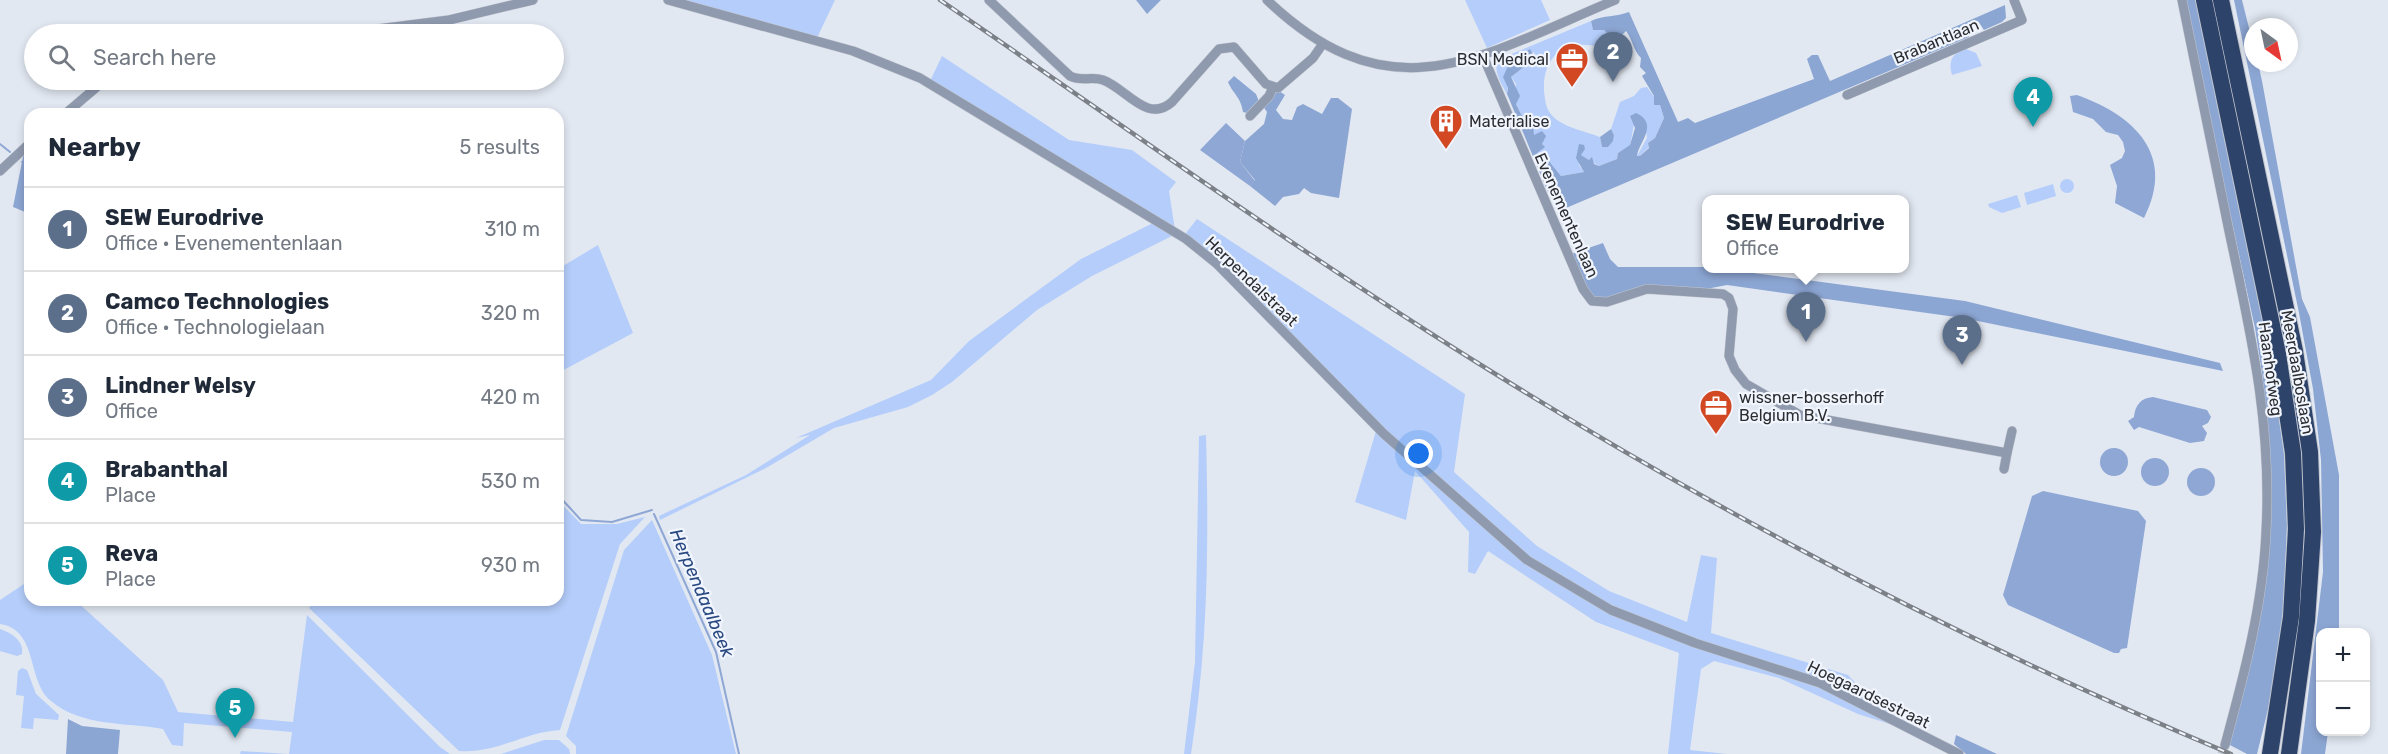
<!DOCTYPE html>
<html lang="en">
<head>
<meta charset="utf-8">
<style>
	:root { --surface:#fff; --page:#f2f2f3; --text:#1f2937; --muted:#747a83; --line:#e0e1e3; --accent:#d24823 }
	body { margin:0; font-family:Rubik,sans-serif; background:var(--page); color:var(--text) }
	.controls { position:absolute; right:18px; bottom:18px; display:grid; overflow:hidden; border-radius:12px; box-shadow:0 3px 9px #0003 }
	.controls button { width:54px; height:54px; display:grid; place-items:center; padding:0; border:0; border-bottom:2px solid var(--line); background:var(--surface); color:var(--text); font:30px sans-serif }
	.compass { position:absolute; left:2244px; top:18px; width:54px; height:54px; border-radius:50%; background:var(--surface); box-shadow:0 3px 9px #0003; rotate:147deg }
	.you { position:absolute; left:1419px; top:454px; width:21px; height:21px; margin:-15px; border:4px solid #fff; border-radius:50%; background:#1a73e8; box-shadow:0 0 0 9px #1a73e833 }
	.badge { display:grid; place-items:center; width:39px; height:39px; border-radius:50%; background:var(--accent); color:#fff; font-size:20px; font-weight:700 }
	.pin { position:absolute; translate:-50% -50px; filter:drop-shadow(0 2px 3px #0008) }
	.pin::after { content:''; position:absolute; top:32px; width:21px; height:18px; background:inherit; clip-path:polygon(0 0,100% 0,50% 100%) }
	.popup { position:absolute; left:1702px; top:195px; width:207px; height:78px; box-sizing:border-box; display:grid; place-content:center; border-radius:12px; background:var(--surface); filter:drop-shadow(0 2px 4px #0005); font-size:20px; white-space:nowrap; color:var(--muted) }
	.popup b { font-size:22px; color:var(--text) }
	.popup::after { content:''; position:absolute; left:50%; top:100%; margin-left:-12px; border:12px solid transparent; border-top-color:var(--surface) }
	.list { margin:0; padding:0; list-style:none }
	h2 { display:flex; justify-content:space-between; align-items:center; height:78px; margin:0; padding:0 24px; font-size:26px }
	h2 small { font-size:20px; font-weight:400; color:var(--muted) }
	.list li { display:grid; grid-template-columns:39px 1fr auto; gap:18px; align-items:center; box-sizing:border-box; height:84px; padding:0 24px; border-top:2px solid var(--line) }
	.list b { display:block; font-size:22px; white-space:nowrap }
	.list p { margin:0; font-size:20px; white-space:nowrap; color:var(--muted) }
	.list em { font-size:20px; font-style:normal; color:var(--muted) }
	.icon { flex:none; width:33px; height:33px; fill:none; stroke:currentColor; stroke-width:2; stroke-linecap:round; stroke-linejoin:round }
	.map { position:relative; flex:none; width:2388px; height:754px; overflow:hidden }
	.search { position:absolute; background:var(--surface); box-shadow:0 3px 9px #0003; left:24px; top:24px; width:540px; height:66px; display:flex; align-items:center; gap:15px; box-sizing:border-box; padding:0 21px; border-radius:33px; color:var(--muted); font-size:22px }
	.panel { position:absolute; background:var(--surface); box-shadow:0 3px 9px #0003; left:24px; top:108px; width:540px; height:498px; border-radius:18px }
	.map>svg:first-child { display:block }
	.green { fill:#b4cdfa }
	.forest { fill:#8ca6d3 }
	.water { fill:#8ea7d5 }
	.lines { fill:none; stroke-linecap:round; stroke-linejoin:round }
	.stream { stroke:#8ea7d5; stroke-width:2 }
	.street-tunnel { stroke:#bdc3cb; stroke-width:9; stroke-dasharray:9 4.5; stroke-linecap:butt }
	.street-casing { stroke:#c1c6cf; stroke-width:10 }
	.highway-casing { stroke:#c1c6cf; stroke-width:18 }
	.street { stroke:#8f9aae; stroke-width:9 }
	.highway { stroke:#2e436a; stroke-width:16 }
	.rail-casing { stroke:#7c8087; stroke-width:4.5 }
	.rail { stroke:#f0f5fe; stroke-width:2; stroke-dasharray:7; stroke-linecap:butt }
	.labels { text-anchor:middle; stroke-width:4.5; stroke-linejoin:round; paint-order:stroke }
	.street-label { font-size:16px; fill:#2b2d31; stroke:#f0f5fe }
	.poi-label { font-size:16px; fill:#2b2d31; stroke:#f0f5fe; text-anchor:start }
	.water-label { font-size:18px; font-style:italic; fill:#2a4881; stroke:#f0f5fe }
</style>
</head>
<body>
<div class="map">
<svg width="2388" height="754" viewBox="0 0 2388 754">
	<rect width="100%" height="100%" fill="#e2e8f2"/>
	<g class="green">
		<polygon points="685,0 835,0 817,38"/>
		<polygon points="1465,0 1541,0 1550,20 1487,48"/>
		<path d="M1591 21 1593 30H1604L1615 42 1618 56 1611 63 1602 48C1568 37 1542 54 1544 91 1545 98 1545 106 1550 113 1560 127 1585 131 1600 137L1602 147H1608L1614 135 1611 129 1620 102 1634 96 1641 88 1647 87 1660 105 1664 118 1655 138 1648 143 1649 147 1640 156H1637L1647 138 1645 122 1634 124 1630 146 1618 153 1617 159 1599 166 1581 155 1579 144V165L1584 172 1561 176 1544 155 1537 153 1532 124 1527 126 1516 104V84L1511 77 1535 58 1534 52 1510 62 1507 94C1501 83 1494 73 1497 60Z"/>
		<path d="M1966 49 1976 53 1982 66 1952 75C1948 61 1952 53 1966 49Z"/>
		<polygon points="942,56 1069,140 1132,150 1176,182 1169,191 1175,230 930,81"/>
		<circle cx="2067" cy="186" r="7"/>
		<polygon points="2053,184 2056,196 2027,205 2024,193"/>
		<polygon points="2017,195 2021,207 2002,213 1989,207 1988,204"/>
		<polygon points="1197,219 1465,394 1454,472 1537,546 1609,591 1687,622 1701,555 1717,558 1711,633 1848,675 1869,698 1931,741 1909,730 1858,714 1779,678 1714,661 1701,669 1690,750 1727,754 1668,754 1679,653 1596,622 1488,551 1475,574 1468,572 1469,532 1415,471 1406,520 1355,502 1376,431 1218,260 1186,233"/>
		<polygon points="1153,223 1174,235 1092,276 1037,310 952,382 932,395 908,407 834,428 766,468 660,520 659,516 746,475 810,435 796,438 931,380 969,341 1081,259"/>
		<polygon points="598,245 633,333 558,373 558,269"/>
		<path d="M1206 435C1209 545 1208 646 1191 754H1184L1195 662 1199 436Z"/>
		<path d="M558 500 581 524H617L645 517 620 544 560 730C524 732 496 754 459 751L309 608 315 600H558Z"/>
		<polygon points="652,520 712,655 736,754 576,754 576,746 566,736 624,550"/>
		<path d="M30 580V600H75L163 680 178 712 293 722 307 615 440 747 450 754H240L241 751 289 754 292 732 184 723 183 746 172 745 163 729C125 722 82 727 51 701 26 680 39 630 0 624V600Z"/>
		<path d="M0 629C12 633 24 641 22 654L17 656 0 651Z"/>
		<polygon points="22,668 27,670 36,694 59,715 58,720 34,718 33,729 21,728 24,696 16,695 18,671"/>
		<polygon points="544,740 559,740 569,749 570,754 501,754"/>
	</g>
	<g class="forest">
		<polygon points="1136,0 1161,0 1147,14"/>
		<polygon points="2183,0 2196,0 2269,349 2284,454 2287,525 2283,619 2274,685 2257,754 2247,754 2228,744 2255,638 2269,456 2262,373 2255,328"/>
		<polygon points="2234,0 2242,0 2253,44 2253,63 2258,63 2262,81 2302,299 2310,317 2339,475 2339,632 2320,632 2320,732 2328,732 2325,754 2301,754 2323,572 2321,460 2313,389 2299,313"/>
		<path d="M2005 5 2006 18 2002 22 1984 30 1978 21 1968 26 1969 37 1566 208 1558 206 1547 190 1507 94 1508 88 1503 77 1510 62 1530 49 1535 58 1511 77 1520 96 1516 104 1527 126 1533 124 1534 135 1542 131 1546 136 1542 144 1545 147 1537 153 1544 155 1561 176 1584 172 1576 158 1579 144 1584 145 1585 149 1581 155 1589 160 1592 157 1594 164 1599 166 1617 159 1618 153 1630 145 1635 128 1630 116 1636 113C1660 124 1638 143 1637 156H1640L1649 148 1648 143 1655 138 1664 118 1660 105H1654V96L1642 76 1646 73 1640 67 1641 58C1633 50 1633 40 1626 31L1615 42 1604 30H1593L1591 21C1604 15 1616 17 1629 12L1678 122 1688 118 1695 123 1814 79 1807 59 1812 55H1818L1830 81Z"/>
		<path d="M1234 76 1256 94 1260 104 1250 114 1243 112C1241 97 1233 94 1228 82Z"/>
		<polygon points="1273,87 1285,95 1276,110 1283,119 1292,120 1297,107 1303,104 1322,114 1331,98 1338,98 1352,109 1339,198 1311,193 1304,188 1299,194 1283,197 1275,206 1250,186 1255,180 1240,162 1245,141 1264,124 1267,112 1262,105"/>
		<polygon points="1611,129 1614,135 1613,141 1608,147 1602,147 1600,137"/>
		<polygon points="24,152 30,155 30,214 13,207"/>
		<polygon points="1603,243 1610,259 1618,267 1707,267 1965,301 2220,363 2223,371 1963,318 1727,285 1696,291 1647,289 1592,301 1568,255"/>
		<polygon points="68,719 82,726 120,730 118,754 66,754"/>
		<polygon points="1956,735 1997,754 1966,754 1954,744"/>
	</g>
	<g class="water">
		<path d="M2077 95C2136 116 2176 156 2144 218L2115 203 2117 186 2110 165 2122 158 2125 151 2123 142 2118 135 2106 132 2093 119 2073 112 2070 96Z"/>
		<polygon points="1226,123 1245,141 1240,162 1255,181 1250,186 1200,150"/>
		<path d="M2153 397 2207 410 2211 417 2208 423 2202 426 2207 433 2204 441 2190 443 2139 427 2134 430 2128 421 2134 417C2135 405 2141 398 2153 397Z"/>
		<circle cx="2114" cy="462" r="14"/>
		<circle cx="2155" cy="472" r="14"/>
		<circle cx="2201" cy="482" r="14"/>
		<polygon points="2043,491 2138,511 2146,521 2127,648 2121,649 2119,653 2114,653 2008,605 2003,595 2032,496"/>
	</g>
	<g class="lines">
		<g class="stream">
			<polyline points="0,144 10,152"/>
			<polyline points="22,162 30,167"/>
			<polyline points="558,495 581,520 612,522 652,510"/>
			<polyline points="654,514 716,652 739,754"/>
		</g>
		<polyline class="street-tunnel" points="2222,754 2225,745"/>
		<defs>
			<g id="street">
				<polyline points="668,0 853,51 920,78 1186,239 1217,264 1384,434 1527,560 1611,610 1695,643 1820,683 1959,754"/>
				<path d="M989 0 1070 76C1082 82 1091 76 1103 80 1127 89 1147 124 1172 102L1219 49 1234 47 1266 84 1278 88 1313 58 1322 45"/>
				<path d="M1267 0C1392 119 1481 56 1615 0"/>
				<path d="M2182 0C2198 77 2213 154 2229 231 2251 335 2272 424 2266 532 2263 604 2244 675 2225 745"/>
				<polyline points="338,34 449,20 533,0"/>
				<polyline points="1483,56 1583,289 1592,301 1607,302 1647,289 1723,294 1729,298 1733,309 1729,356 1735,370 1746,384 1800,415 2007,453 2004,469"/>
				<polyline points="1847,95 2022,20 2014,0"/>
				<polyline points="65,114 105,80"/>
				<polyline points="1250,116 1269,96 1273,87"/>
				<polyline points="0,171 30,143"/>
				<polyline points="2007,453 2012,431"/>
			</g>
			<g id="highway">
				<polyline points="2204,0 2278,354 2293,453 2296,529 2291,617 2270,754"/>
				<polyline points="2221,0 2295,351 2310,452 2313,532 2307,621 2289,754"/>
			</g>
		</defs>
		<use href="#street" class="street-casing"/>
		<use href="#highway" class="highway-casing"/>
		<use href="#street" class="street"/>
		<use href="#highway" class="highway"/>
		<defs>
			<path id="rail" d="M940 0C1122 125 1302 254 1489 370 1726 517 1974 647 2231 754"/>
		</defs>
		<use href="#rail" class="rail-casing"/>
		<use href="#rail" class="rail"/>
	</g>
	<defs>
		<symbol id="office-pin" viewBox="-11 -11 22 30"><path d="M0 17L-7.5 6A9.5 9.5 0 1 1 7.5 6Z" fill="#d24823" stroke="#f0f5fe"/><path d="M-6-3h4V-5.5h4V-3h4V5H-6ZM-1-4.5V-3h2v-1.5ZM-6 0V1H6V0Z" fill="#fff"/></symbol>
		<symbol id="building-pin" viewBox="-11 -11 22 30"><path d="M0 17L-7.5 6A9.5 9.5 0 1 1 7.5 6Z" fill="#d24823" stroke="#f0f5fe"/><path d="M-4-6H4V6H1V3H-1V6H-4ZM-2.5-4.3h1.7v1.8h-1.7ZM.8-4.3h1.7v1.8H.8ZM-2.5-1h1.7V.8h-1.7ZM.8-1h1.7V.8H.8Z" fill="#fff"/></symbol>
	</defs>
	<g fill-rule="evenodd">
		<use href="#office-pin" x="1553" y="40" width="38" height="52"/>
		<use href="#building-pin" x="1427" y="102" width="38" height="52"/>
		<use href="#office-pin" x="1697" y="387" width="38" height="52"/>
	</g>
	<g class="labels">
		<g class="street-label">
			<text transform="translate(1936 41) rotate(-23)" y="6">Brabantlaan</text>
			<text transform="translate(1567 215) rotate(66)" y="6">Evenementenlaan</text>
			<text transform="translate(1252 281) rotate(44)" y="6">Herpendalstraat</text>
			<text transform="translate(2271 369) rotate(82)" y="6">Haanhofweg</text>
			<text transform="translate(2298 372) rotate(80)" y="6">Meerdaalboslaan</text>
			<text transform="translate(1869 694) rotate(26)" y="6">Hoegaardsestraat</text>
		</g>
		<g class="poi-label">
			<text x="1549" y="65" text-anchor="end">BSN Medical</text>
			<text x="1469" y="127">Materialise</text>
			<text x="1739" y="403">wissner-bosserhoff<tspan x="1739" dy="18">Belgium B.V.</tspan></text>
		</g>
		<g class="water-label">
			<text transform="translate(702 593) rotate(67)" y="6">Herpendaalbeek</text>
		</g>
	</g>
</svg>
<div class="controls">
<button>+</button>
<button>−</button>
</div>
<svg class="compass" viewBox="-18 -18 36 36"><path d="M0-13l5 13h-10z" fill="#e53935"/><path d="M0 13l5-13h-10z" fill="#747a83"/></svg>
<div class="you"></div>
<div class="pin badge" style="left:1806px;top:342px;background:#5c6f8a">1</div>
<div class="popup"><b>SEW Eurodrive</b>Office</div>
<div class="pin badge" style="left:1613px;top:82px;background:#5c6f8a">2</div>
<div class="pin badge" style="left:1962px;top:365px;background:#5c6f8a">3</div>
<div class="pin badge" style="left:2033px;top:127px;background:#0f9aa8">4</div>
<div class="pin badge" style="left:235px;top:738px;background:#0f9aa8">5</div>
<div class="search"><svg class="icon" aria-label="search" viewBox="0 0 24 24"><circle cx="10" cy="10" r="6"/><path d="M15 15l6 6"/></svg>Search here</div>
<section class="panel">
<h2>Nearby<small>5 results</small></h2>
<ul class="list">
<li><span class="badge" style="background:#5c6f8a">1</span><div><b>SEW Eurodrive</b><p>Office · Evenementenlaan</p></div><em>310 m</em></li>
<li><span class="badge" style="background:#5c6f8a">2</span><div><b>Camco Technologies</b><p>Office · Technologielaan</p></div><em>320 m</em></li>
<li><span class="badge" style="background:#5c6f8a">3</span><div><b>Lindner Welsy</b><p>Office</p></div><em>420 m</em></li>
<li><span class="badge" style="background:#0f9aa8">4</span><div><b>Brabanthal</b><p>Place</p></div><em>530 m</em></li>
<li><span class="badge" style="background:#0f9aa8">5</span><div><b>Reva</b><p>Place</p></div><em>930 m</em></li>
</ul>
</section>
</div>
</body>
</html>
